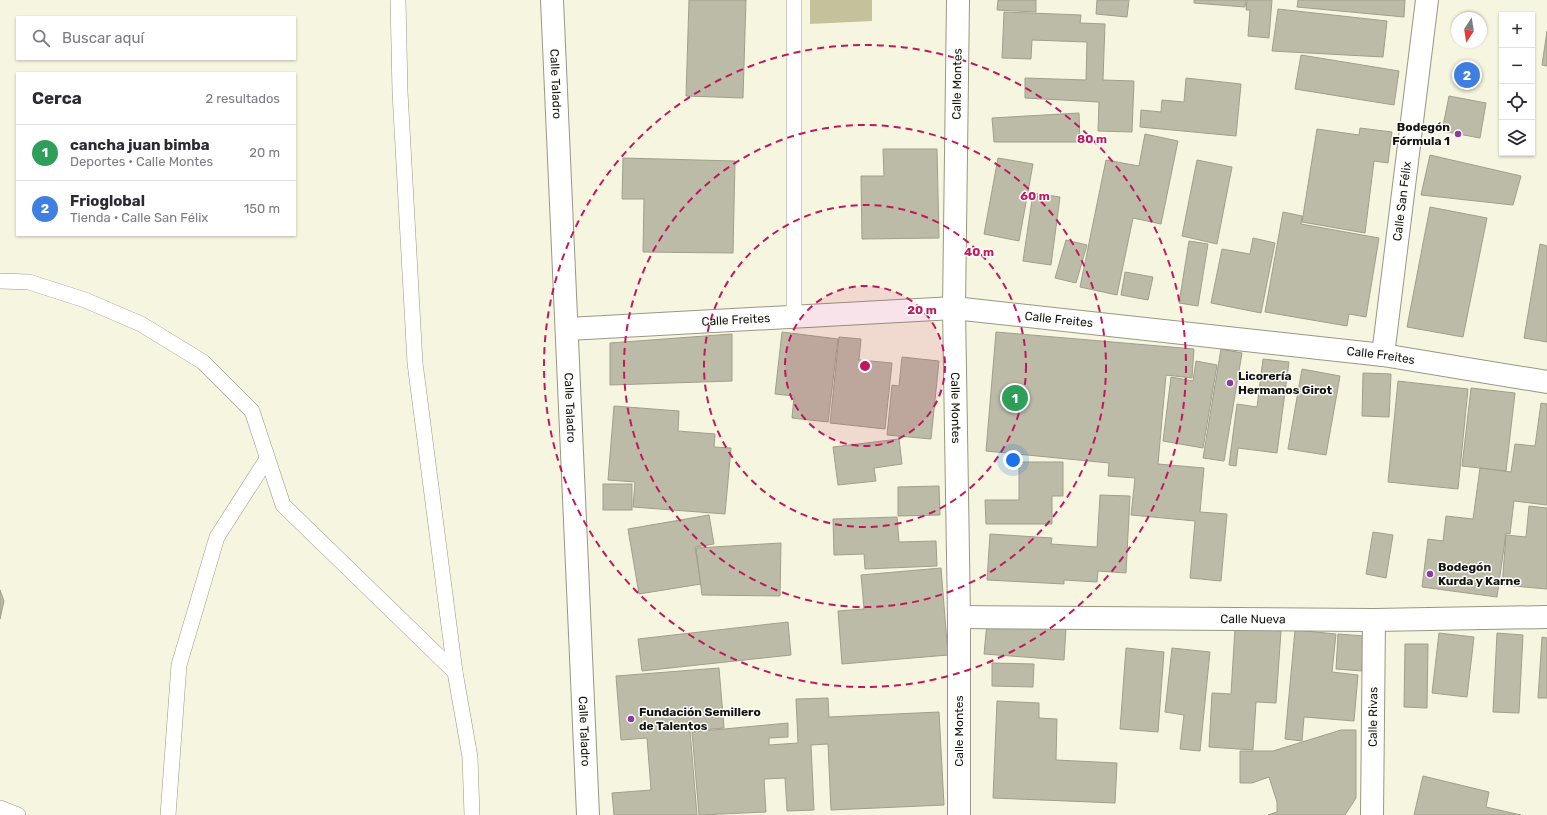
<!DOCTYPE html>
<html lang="es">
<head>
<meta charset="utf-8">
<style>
	:root { --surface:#fff; --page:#f7f7f7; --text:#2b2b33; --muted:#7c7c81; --line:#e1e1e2; --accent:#0b8043 }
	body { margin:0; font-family:Rubik,sans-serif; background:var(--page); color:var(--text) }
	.controls { position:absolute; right:12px; top:12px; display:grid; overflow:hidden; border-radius:0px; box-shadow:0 1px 3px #0004 }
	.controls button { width:36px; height:36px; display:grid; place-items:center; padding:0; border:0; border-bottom:1px solid var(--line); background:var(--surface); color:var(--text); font:20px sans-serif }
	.compass { position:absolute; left:1451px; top:12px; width:36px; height:36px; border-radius:50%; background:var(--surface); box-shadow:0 1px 3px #0004; rotate:192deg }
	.you { position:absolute; left:1013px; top:460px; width:14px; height:14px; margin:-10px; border:3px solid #fff; border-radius:50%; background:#1a73e8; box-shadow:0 0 0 6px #1a73e833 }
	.badge { display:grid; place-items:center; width:26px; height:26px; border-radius:50%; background:var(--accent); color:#fff; font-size:13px; font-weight:700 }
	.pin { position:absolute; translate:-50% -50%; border:2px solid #fff; box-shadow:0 1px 4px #0006 }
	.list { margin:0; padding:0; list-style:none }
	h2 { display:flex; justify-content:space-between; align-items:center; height:52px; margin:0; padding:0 16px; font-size:17px }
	h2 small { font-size:13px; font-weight:400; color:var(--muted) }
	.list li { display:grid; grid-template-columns:26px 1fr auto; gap:12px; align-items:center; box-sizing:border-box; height:56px; padding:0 16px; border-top:1px solid var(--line) }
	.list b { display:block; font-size:15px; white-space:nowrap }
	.list p { margin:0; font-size:13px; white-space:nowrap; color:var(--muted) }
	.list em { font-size:13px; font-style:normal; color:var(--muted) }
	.icon { flex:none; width:22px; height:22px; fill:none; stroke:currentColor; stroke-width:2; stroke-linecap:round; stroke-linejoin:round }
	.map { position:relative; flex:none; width:1547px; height:815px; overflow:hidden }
	.search { position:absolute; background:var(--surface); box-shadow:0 1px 3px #0004; left:16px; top:16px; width:280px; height:44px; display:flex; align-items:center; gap:10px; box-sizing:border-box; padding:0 14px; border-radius:0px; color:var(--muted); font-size:15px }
	.panel { position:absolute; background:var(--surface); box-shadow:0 1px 3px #0004; left:16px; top:72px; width:280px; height:164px; border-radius:0px }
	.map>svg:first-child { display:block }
	.pitch { fill:#c5c29b }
	.building { fill:#bcbba7; stroke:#a09f8c }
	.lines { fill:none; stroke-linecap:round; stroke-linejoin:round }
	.lane-casing { stroke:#989784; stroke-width:16 }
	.street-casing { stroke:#989784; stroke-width:24 }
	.lane { stroke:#fff; stroke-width:15 }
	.street { stroke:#fff; stroke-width:22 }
	.ring { fill:none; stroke:#c2185b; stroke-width:2; stroke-dasharray:7 5 }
	.poi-dot { fill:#8c38a5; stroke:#fff; stroke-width:1.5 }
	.labels { text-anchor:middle; stroke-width:3; stroke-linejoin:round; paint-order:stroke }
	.street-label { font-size:12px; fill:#14140d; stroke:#fff }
	.poi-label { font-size:12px; font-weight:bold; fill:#14140d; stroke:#fff; text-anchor:start }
	.centre { fill:#c2185b; stroke:#fff; stroke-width:2 }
	.ring-label { font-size:12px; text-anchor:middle; font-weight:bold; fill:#c2185b; stroke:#fff; stroke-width:3; stroke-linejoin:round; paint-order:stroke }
</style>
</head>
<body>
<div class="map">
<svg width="1547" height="815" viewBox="0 0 1547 815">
	<rect width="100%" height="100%" fill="#f6f5e0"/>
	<polygon class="pitch" points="810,0 872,0 872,21 810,24"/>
	<g class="building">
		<polygon points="689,0 746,0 743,98 686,96"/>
		<polygon points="998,0 1036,0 1036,12 997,10"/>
		<polygon points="1097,0 1129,0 1127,17 1096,14"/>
		<polygon points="1194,0 1246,0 1245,7 1194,3"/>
		<polygon points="1247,0 1272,0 1269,38 1248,36 1250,10 1246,10"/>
		<polygon points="1298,0 1405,0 1404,17 1297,7"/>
		<polygon points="1278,9 1387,21 1383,57 1272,51"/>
		<polygon points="1004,12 1081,15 1080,23 1105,24 1103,80 1134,81 1132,132 1098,131 1099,102 1025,98 1025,78 1086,80 1087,42 1032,40 1031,59 1002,58"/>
		<polygon points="1547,31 1547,66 1542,65"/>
		<polygon points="1301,55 1399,71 1394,105 1295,89"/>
		<polygon points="1186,78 1241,84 1236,136 1140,127 1141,110 1161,112 1162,100 1184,102"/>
		<polygon points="1449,96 1486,103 1480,138 1442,131"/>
		<polygon points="1079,113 1080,142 994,142 992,118"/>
		<polygon points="1360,128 1392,132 1388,163 1374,161 1365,233 1302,222 1317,129 1359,135"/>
		<polygon points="1145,134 1178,141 1161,224 1133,218 1117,295 1080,287 1106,160 1139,166"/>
		<polygon points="883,149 937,149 939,238 862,239 861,176 884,176"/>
		<polygon points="1430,155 1521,176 1513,205 1421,195"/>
		<polygon points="623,158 735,161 733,253 643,252 644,199 622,199"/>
		<polygon points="998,158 1033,164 1019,241 984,234"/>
		<polygon points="1197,160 1232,167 1217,244 1182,236"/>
		<polygon points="1033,193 1060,197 1051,265 1023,261"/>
		<polygon points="1430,207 1487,218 1463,337 1407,327"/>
		<polygon points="1283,212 1302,216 1301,224 1379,238 1366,317 1349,314 1347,326 1265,312"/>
		<polygon points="1253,238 1275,243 1261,313 1211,303 1222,249 1250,254"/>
		<polygon points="1066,240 1087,245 1076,283 1055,278"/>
		<polygon points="1189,241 1208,244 1198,306 1179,303"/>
		<polygon points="1540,244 1547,246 1547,342 1524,338"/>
		<polygon points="1125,272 1153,277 1148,300 1121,295"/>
		<polygon points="782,332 838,339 828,422 792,418 794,396 775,394"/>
		<polygon points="996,332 1194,349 1192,378 1166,375 1158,464 1204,468 1200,512 1227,514 1221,581 1190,578 1195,521 1131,515 1135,478 1108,476 1109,463 986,451"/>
		<polygon points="732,334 732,381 610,385 610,343"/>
		<polygon points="839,337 861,339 859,360 892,363 885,429 830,423"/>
		<polygon points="1221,349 1242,353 1224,461 1203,458"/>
		<polygon points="902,357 939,361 931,439 887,435 892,385 899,386"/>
		<polygon points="1263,359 1289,362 1277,453 1238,448 1236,466 1229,465 1237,404 1257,407"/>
		<polygon points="1196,361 1217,365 1203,448 1163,441 1171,377 1193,381"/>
		<polygon points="1302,369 1340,376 1326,455 1288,449"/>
		<polygon points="1363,373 1391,374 1389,417 1362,416"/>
		<polygon points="1398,381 1468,389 1458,489 1388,482"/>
		<polygon points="1471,388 1515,393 1506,471 1462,466"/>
		<polygon points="1541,403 1547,404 1547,505 1514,501 1510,534 1506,533 1497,597 1422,587 1428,539 1443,541 1446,516 1473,519 1480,468 1511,472 1515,444 1535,446"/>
		<polygon points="614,406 679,411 678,431 715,434 714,447 731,448 725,514 633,507 635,482 608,480"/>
		<polygon points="899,439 902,464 874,468 876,481 838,485 833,447"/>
		<polygon points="1019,462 1063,462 1063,496 1052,496 1052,524 986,524 985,500 1019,500"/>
		<rect x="603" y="484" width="29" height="26"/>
		<polygon points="939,486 940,515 898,516 898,487"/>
		<polygon points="1100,495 1130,496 1126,573 1098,571 1097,582 1064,580 1064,584 987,580 990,534 1052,538 1051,544 1097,547"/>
		<polygon points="1529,506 1547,508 1547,589 1502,585 1506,535 1526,537"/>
		<polygon points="709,515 714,544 695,547 701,584 639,594 628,529"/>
		<polygon points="897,517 899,542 936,541 937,566 865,569 864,554 834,555 833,519"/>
		<polygon points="1373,532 1393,535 1386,578 1366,574"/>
		<polygon points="781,543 780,596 702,595 696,548"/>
		<polygon points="941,568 948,655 842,664 838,611 864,609 861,575"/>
		<polygon points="0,590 4,601 0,619"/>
		<polygon points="788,622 791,655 642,671 638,639"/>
		<polygon points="987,622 1066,628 1064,660 984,654"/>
		<polygon points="1235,628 1281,631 1276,703 1256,702 1253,750 1209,747 1212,693 1231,694"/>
		<polygon points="1295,630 1336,634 1332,672 1358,675 1354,721 1304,717 1302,741 1285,739"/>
		<polygon points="1439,633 1474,637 1467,697 1432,693"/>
		<polygon points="1497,633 1523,635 1519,713 1493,712"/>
		<polygon points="1338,634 1364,636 1362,671 1336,669"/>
		<polygon points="1542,637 1547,638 1547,698 1538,698"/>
		<polygon points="1405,644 1428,644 1427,708 1404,707"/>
		<polygon points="1126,648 1164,652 1158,732 1120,729"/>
		<polygon points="1172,648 1210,652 1200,751 1180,749 1184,715 1165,712"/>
		<polygon points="992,663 1034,664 1033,687 992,686"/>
		<polygon points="719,668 724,728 690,731 697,815 614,815 612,793 651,790 647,738 621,740 616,676"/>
		<polygon points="828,698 829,717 939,712 944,805 831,810 828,744 811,745 814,810 787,811 785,778 764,779 766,812 699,815 692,732 788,723 788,737 769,738 769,745 798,743 796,699"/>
		<polygon points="997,701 1039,703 1039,718 1057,719 1056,760 1117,763 1115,803 993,798"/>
		<polygon points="1341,730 1356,730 1356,798 1345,815 1268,815 1277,812 1277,802 1269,777 1252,783 1240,783 1240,751 1273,751"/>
		<polygon points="1423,776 1489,792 1486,807 1521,815 1414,815"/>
	</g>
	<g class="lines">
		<defs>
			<g id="lane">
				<polyline points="398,0 400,92 415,363 455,672"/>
				<polyline points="794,0 794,317"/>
				<polyline points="0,281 29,282 85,300 141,324 203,362 252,411 283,505 455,672 470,757 472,815"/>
				<polyline points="0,808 18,815"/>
				<polyline points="168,815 179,665 217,537 267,459"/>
			</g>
			<g id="street">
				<path id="s1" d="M552 0 588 815"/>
				<path id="s2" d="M958 0 954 308 959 617V815"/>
				<path id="s3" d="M568 329 954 308 1383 355 1547 382"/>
				<path id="s4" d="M1383 355 1427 0"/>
				<path id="s5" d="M959 617 1374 620 1547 617"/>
				<path id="s6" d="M1372 815 1374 620"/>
			</g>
		</defs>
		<use href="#lane" class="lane-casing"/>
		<use href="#street" class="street-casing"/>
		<use href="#lane" class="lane"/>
		<use href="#street" class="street"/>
	</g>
	<circle cx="865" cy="366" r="80" fill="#c2185b" fill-opacity=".12"/>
	<g class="ring">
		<circle cx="865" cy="366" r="80"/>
		<circle cx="865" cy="366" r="161"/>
		<circle cx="865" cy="366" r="241"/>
		<circle cx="865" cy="366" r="321"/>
	</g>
	<g class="poi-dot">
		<circle cx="1458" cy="134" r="4"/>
		<circle cx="1230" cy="383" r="4"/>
		<circle cx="1430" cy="574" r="4"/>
		<circle cx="631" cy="719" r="4"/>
	</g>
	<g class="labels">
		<g class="street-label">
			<text dy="4" stroke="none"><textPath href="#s1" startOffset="84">Calle Taladro</textPath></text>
			<text transform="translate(957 84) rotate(-89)" y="4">Calle Montes</text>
			<text dy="4" stroke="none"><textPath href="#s4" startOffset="155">Calle San Félix</textPath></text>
			<text dy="4" stroke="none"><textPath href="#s3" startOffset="492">Calle Freites</textPath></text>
			<text dy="4" stroke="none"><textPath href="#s3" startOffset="168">Calle Freites</textPath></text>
			<text dy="4" stroke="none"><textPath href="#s3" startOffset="816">Calle Freites</textPath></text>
			<text dy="4" stroke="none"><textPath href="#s1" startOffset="408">Calle Taladro</textPath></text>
			<text dy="4" stroke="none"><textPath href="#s2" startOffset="408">Calle Montes</textPath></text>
			<text dy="4" stroke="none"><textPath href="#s5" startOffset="294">Calle Nueva</textPath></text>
			<text dy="4" stroke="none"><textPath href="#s6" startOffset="98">Calle Rivas</textPath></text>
			<text dy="4" stroke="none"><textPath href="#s1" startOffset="732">Calle Taladro</textPath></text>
			<text transform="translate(959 731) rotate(-90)" y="4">Calle Montes</text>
		</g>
		<g class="poi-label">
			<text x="1450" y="131" text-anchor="end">Bodegón<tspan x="1450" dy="14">Fórmula 1</tspan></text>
			<text x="1238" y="380">Licorería<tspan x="1238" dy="14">Hermanos Girot</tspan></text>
			<text x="1438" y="571">Bodegón<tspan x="1438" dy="14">Kurda y Karne</tspan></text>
			<text x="639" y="716">Fundación Semillero<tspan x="639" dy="14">de Talentos</tspan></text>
		</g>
	</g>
	<circle cx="865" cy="366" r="6" class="centre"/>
	<g class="ring-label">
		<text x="1092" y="143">80 m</text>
		<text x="1035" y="200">60 m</text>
		<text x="979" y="256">40 m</text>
		<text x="922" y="314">20 m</text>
	</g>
</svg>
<div class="controls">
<button>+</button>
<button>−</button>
<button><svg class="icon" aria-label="locate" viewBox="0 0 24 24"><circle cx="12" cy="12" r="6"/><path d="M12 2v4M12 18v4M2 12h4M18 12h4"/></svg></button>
<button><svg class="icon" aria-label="layers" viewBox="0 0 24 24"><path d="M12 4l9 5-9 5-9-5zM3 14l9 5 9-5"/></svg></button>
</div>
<svg class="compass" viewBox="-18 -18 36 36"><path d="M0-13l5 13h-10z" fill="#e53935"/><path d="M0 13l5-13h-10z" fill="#7c7c81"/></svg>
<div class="you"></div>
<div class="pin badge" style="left:1015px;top:398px;background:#2e9e5b">1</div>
<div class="pin badge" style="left:1467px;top:75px;background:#3f7fe0">2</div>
<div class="search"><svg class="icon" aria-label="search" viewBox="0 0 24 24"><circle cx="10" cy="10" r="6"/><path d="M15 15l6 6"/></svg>Buscar aquí</div>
<section class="panel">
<h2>Cerca<small>2 resultados</small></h2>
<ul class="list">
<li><span class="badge" style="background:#2e9e5b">1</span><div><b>cancha juan bimba</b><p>Deportes · Calle Montes</p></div><em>20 m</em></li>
<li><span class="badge" style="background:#3f7fe0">2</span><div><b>Frioglobal</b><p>Tienda · Calle San Félix</p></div><em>150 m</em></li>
</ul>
</section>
</div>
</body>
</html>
